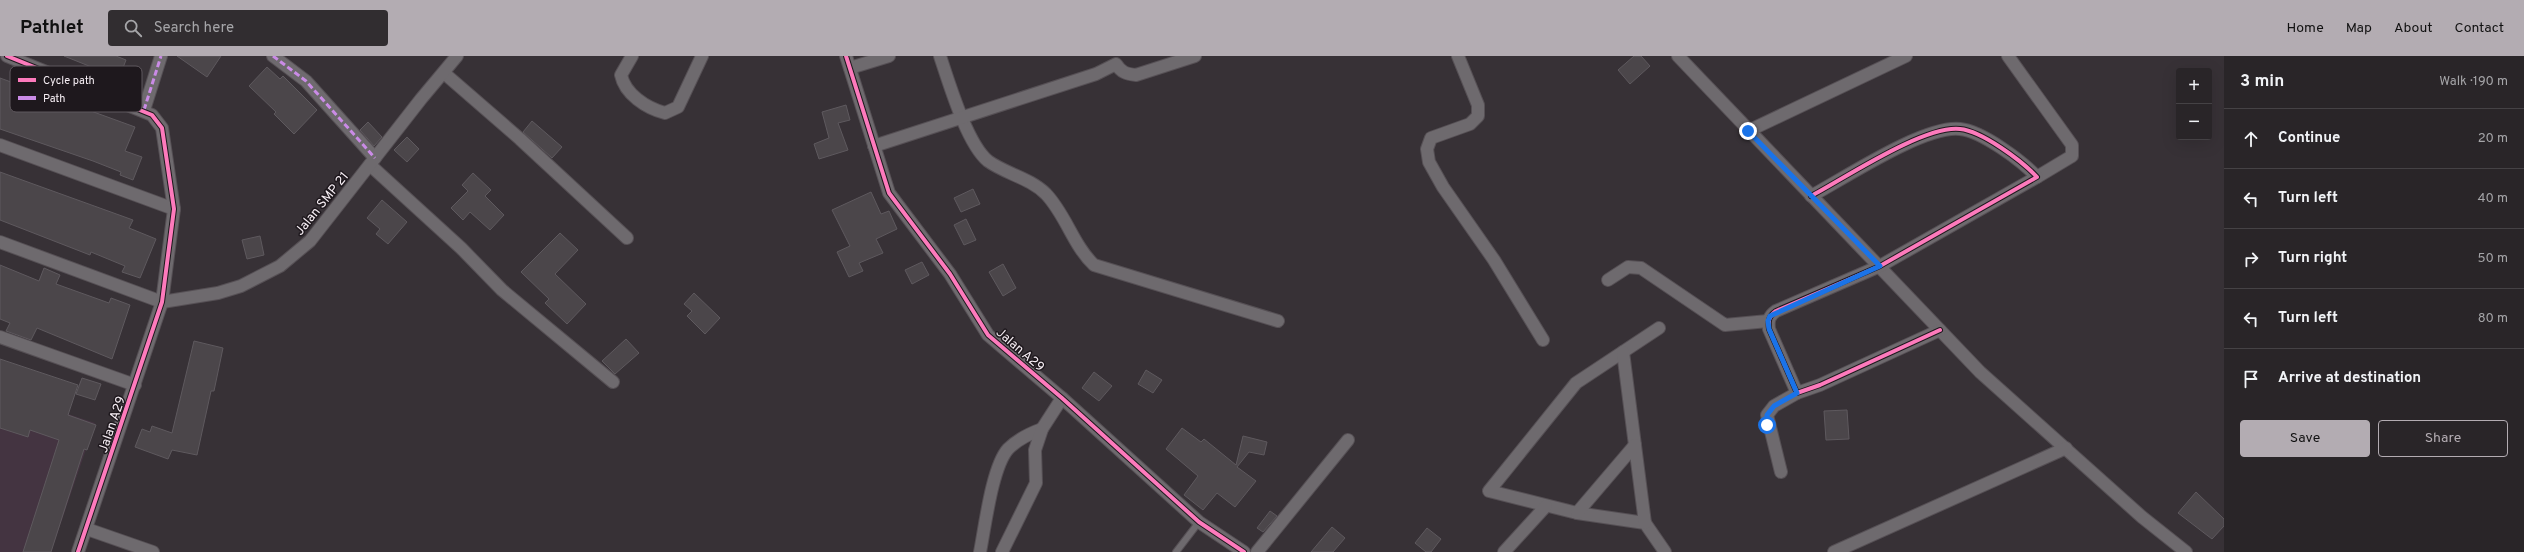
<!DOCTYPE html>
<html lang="en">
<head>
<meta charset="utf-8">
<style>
	:root { --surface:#292528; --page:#312d30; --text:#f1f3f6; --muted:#a5a5a8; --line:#454245; --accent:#b3acb2 }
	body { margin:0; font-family:Overpass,sans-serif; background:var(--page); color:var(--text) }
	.controls { position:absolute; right:12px; top:12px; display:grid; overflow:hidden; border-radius:4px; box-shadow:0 4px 16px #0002 }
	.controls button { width:36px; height:36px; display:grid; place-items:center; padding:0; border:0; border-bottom:1px solid var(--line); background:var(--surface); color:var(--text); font:20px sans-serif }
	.stop { position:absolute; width:12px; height:12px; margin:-9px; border:3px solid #1a73e8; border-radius:50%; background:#fff }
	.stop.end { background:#1a73e8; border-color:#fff; box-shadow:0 1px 4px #0008 }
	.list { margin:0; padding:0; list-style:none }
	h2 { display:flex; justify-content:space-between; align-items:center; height:52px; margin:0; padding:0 16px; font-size:17px }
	h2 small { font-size:13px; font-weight:400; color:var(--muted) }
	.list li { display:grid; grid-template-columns:26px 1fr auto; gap:12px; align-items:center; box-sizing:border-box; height:60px; padding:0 16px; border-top:1px solid var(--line) }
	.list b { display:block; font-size:15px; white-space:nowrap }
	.list em { font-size:13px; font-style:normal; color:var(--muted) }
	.actions { display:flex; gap:8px; padding:12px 16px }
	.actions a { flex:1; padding:9px 0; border:1px solid var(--accent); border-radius:4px; text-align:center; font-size:14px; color:var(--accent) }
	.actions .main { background:var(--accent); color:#111 }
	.icon { flex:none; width:22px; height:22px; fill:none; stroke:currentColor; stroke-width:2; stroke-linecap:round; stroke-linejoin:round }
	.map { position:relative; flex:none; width:2224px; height:496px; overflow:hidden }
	header { display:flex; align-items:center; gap:24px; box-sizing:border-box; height:56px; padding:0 20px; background:var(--accent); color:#111 }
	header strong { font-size:19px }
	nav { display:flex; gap:22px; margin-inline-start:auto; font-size:14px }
	.search { width:280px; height:36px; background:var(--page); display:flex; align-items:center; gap:10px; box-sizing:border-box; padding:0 14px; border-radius:4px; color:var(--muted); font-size:15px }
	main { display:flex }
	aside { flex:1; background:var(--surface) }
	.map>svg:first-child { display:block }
	.built { fill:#443441 }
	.building { fill:#4b464a; stroke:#5e595e }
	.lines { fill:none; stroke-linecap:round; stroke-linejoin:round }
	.lane-casing { stroke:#565055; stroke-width:8 }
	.street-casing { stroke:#565055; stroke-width:14 }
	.lane { stroke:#6e6a6e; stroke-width:6 }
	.street { stroke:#6e6a6e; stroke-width:12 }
	.quiet { stroke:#ca8be6; stroke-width:3; stroke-dasharray:6 3; stroke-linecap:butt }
	.cycleway-casing { stroke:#1e181d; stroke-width:6 }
	.cycleway { stroke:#fd7abc; stroke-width:4 }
	.route { stroke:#1a73e8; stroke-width:5 }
	.labels { text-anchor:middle; stroke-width:3; stroke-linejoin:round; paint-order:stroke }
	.street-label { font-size:13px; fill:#f6eef4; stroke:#1e181d }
	.key { fill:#1e181d; stroke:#5f585e; stroke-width:1 }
	.key-label { font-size:11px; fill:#f6eef4 }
</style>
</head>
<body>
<header>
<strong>Pathlet</strong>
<div class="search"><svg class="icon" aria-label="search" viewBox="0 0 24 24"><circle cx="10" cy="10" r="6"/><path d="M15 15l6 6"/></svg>Search here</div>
<nav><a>Home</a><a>Map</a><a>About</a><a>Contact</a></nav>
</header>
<main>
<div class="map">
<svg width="2224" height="496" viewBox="0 0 2224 496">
	<rect width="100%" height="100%" fill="#373136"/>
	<polygon class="built" points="0,335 95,367 51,496 0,496"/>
	<g class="building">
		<polygon points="64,0 116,0 126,4 119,22"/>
		<polygon points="177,0 221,0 207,21"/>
		<polygon points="1634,0 1641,0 1650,10 1630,28 1618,14"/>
		<polygon points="267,11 280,23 283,20 317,54 294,78 274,58 276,56 249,30"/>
		<polygon points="0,22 135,71 125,95 142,101 133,124 120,119 121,116 93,105 0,73"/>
		<polygon points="846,49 850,64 838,67 848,94 819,103 814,88 829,82 822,56"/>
		<polygon points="532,65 562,91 552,102 523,76"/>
		<polygon points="368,66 382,81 374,90 360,74"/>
		<polygon points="407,81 419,93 407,106 394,94"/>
		<polygon points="0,116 133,164 129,172 156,183 140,222 122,216 125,210 91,196 90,199 0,164"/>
		<polygon points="473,117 491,134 485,140 504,159 490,174 470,156 463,164 451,152 468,135 462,129"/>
		<polygon points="973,133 980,148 961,156 954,142"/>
		<polygon points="871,136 881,158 889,155 897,173 876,183 883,197 859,207 863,215 849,221 837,196 850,190 832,154"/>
		<polygon points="382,144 407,166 388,188 376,178 380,173 367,162"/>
		<polygon points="966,163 976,184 964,189 954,169"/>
		<polygon points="560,177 578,194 555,218 586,248 567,268 545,247 549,243 521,216"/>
		<polygon points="260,180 264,199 247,203 242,184"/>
		<polygon points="922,206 929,219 912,228 905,214"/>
		<polygon points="1003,208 1016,232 1003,240 989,216"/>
		<polygon points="0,209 39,225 44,212 60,219 56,228 109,247 111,242 130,249 112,303 37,272 31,284 6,275 10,267 0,263"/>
		<polygon points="694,237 720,262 705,278 687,260 692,255 684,248"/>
		<polygon points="626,283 639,297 615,318 602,305"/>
		<polygon points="194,285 223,292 214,335 211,335 197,399 172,394 168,403 135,391 142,373 150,376 152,370 172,377"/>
		<polygon points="0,303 78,329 68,359 96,369 87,394 84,393 51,496 23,496 59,384 30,374 28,381 0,372"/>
		<polygon points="1146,314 1162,324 1153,337 1138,328"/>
		<polygon points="1094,316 1112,330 1099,345 1082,332"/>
		<polygon points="82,322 101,328 95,344 76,338"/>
		<polygon points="1847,354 1849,383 1826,384 1824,355"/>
		<polygon points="1182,372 1201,386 1204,383 1236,409 1243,380 1267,386 1264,399 1249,396 1237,411 1256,425 1235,451 1217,437 1203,454 1184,439 1198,420 1166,393"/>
		<polygon points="2196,436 2224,463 2224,470 2212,483 2178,457"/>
		<polygon points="1270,455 1277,460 1263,476 1257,472"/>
		<polygon points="1332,471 1345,482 1333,496 1311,496"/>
		<polygon points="1427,472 1441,483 1431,496 1426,496 1415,487"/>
	</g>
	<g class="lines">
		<defs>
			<polyline id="lane" points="1176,496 1199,466"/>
			<g id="street">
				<polyline points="7,0 152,59 162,72 174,153 162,246 78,496"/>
				<polyline points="273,0 306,25 375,102"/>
				<path d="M632 0 621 19C625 38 646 52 665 57L678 51 702 0"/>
				<polyline points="846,0 889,137 950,218 988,279 1062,342 1199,466 1244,496"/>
				<path d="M940 0C949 27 967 88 988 105 1006 118 1030 122 1046 138 1066 159 1073 189 1094 209L1278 265"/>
				<polyline points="1458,0 1478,49 1478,60 1470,68 1431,82 1427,93 1429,106 1443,131 1494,204 1543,284"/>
				<polyline points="1678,0 1980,316 2142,461 2186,496"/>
				<polyline points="2008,0 2072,89 2072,100 2037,121"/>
				<polyline points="850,12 889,0"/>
				<polyline points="444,17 520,83 627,182"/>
				<polyline points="144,54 161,0"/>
				<polyline points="1748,75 1906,0"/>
				<polyline points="0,89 174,153"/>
				<path d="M874 90 1096 18 1116 8C1121 16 1126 18 1136 19L1195 0"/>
				<polyline points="370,109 461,192 502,234 613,326"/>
				<path d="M1811 140C1845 122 1924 69 1960 73 1982 75 2022 105 2037 121L1880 210 1776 255C1769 260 1768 264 1769 273L1797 337 1820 329 1940 274"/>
				<polyline points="0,186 162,246 218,237 241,230 280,210 310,185 421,43 457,0"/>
				<polyline points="1608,224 1628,211 1641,212 1725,269 1768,265"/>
				<polyline points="1659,272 1576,327 1489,435 1577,457 1645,467 1665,496"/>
				<polyline points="0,281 135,329"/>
				<polyline points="1623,296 1645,467"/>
				<polyline points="1781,416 1767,359 1774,350 1797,337"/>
				<polyline points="1577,457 1635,389"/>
				<polyline points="87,473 153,496"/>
				<path d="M980 496C985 471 992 411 1008 393 1017 384 1031 377 1042 373"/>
				<polyline points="1002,496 1036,427 1035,394 1042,373 1062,342"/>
				<polyline points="1257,496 1348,384"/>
				<polyline points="1504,496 1546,450"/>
				<polyline points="1834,496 2066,392"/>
			</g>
		</defs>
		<use href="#lane" class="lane-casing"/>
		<use href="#street" class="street-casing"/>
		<use href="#lane" class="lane"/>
		<use href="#street" class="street"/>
		<g class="quiet">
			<polyline points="273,0 306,25 375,102"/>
			<polyline points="144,54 161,0"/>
		</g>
		<defs>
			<g id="cycleway">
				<polyline points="7,0 152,59 162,72 174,153 162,246 78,496"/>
				<polyline points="846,0 889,137 950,218 988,279 1062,342 1199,466 1244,496"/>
				<path d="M1811 140C1845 122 1924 69 1960 73 1982 75 2022 105 2037 121L1880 210 1776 255C1769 260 1768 264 1769 273L1797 337 1820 329 1940 274"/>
			</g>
		</defs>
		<use href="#cycleway" class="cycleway-casing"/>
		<use href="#cycleway" class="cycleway"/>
	</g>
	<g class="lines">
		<polyline class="route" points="1748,75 1880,210 1770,260 1768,265 1769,273 1797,337 1774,350 1767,359 1767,369"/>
	</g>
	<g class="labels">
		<g class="street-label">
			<text transform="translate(321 147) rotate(-51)" y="5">Jalan SMP 21</text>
			<text transform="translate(1021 293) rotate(41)" y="5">Jalan A29</text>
			<text transform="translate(111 368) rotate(-71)" y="5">Jalan A29</text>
		</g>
	</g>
	<rect x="10" y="10" width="132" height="46" rx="6" class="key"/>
	<rect x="18" y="22" width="18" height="4" fill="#fd7abc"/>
	<rect x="18" y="40" width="18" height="4" fill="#ca8be6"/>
	<g class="key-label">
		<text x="43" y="28">Cycle path</text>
		<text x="43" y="46">Path</text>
	</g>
</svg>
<div class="controls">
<button>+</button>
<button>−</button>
</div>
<div class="stop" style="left:1767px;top:369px"></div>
<div class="stop end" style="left:1748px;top:75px"></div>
</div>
<aside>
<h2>3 min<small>Walk · 190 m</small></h2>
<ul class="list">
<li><svg class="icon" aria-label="ahead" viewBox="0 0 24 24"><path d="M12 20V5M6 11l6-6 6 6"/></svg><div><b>Continue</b></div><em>20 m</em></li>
<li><svg class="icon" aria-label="left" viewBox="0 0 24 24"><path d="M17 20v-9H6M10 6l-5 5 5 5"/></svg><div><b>Turn left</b></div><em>40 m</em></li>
<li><svg class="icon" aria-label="right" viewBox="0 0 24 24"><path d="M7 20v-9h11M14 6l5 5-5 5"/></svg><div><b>Turn right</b></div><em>50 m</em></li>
<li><svg class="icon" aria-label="left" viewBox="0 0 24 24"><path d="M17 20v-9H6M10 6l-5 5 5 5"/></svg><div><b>Turn left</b></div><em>80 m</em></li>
<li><svg class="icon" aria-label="arrive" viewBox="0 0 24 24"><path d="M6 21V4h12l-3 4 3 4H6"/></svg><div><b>Arrive at destination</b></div></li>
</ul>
<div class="actions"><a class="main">Save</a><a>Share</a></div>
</aside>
</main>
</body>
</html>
